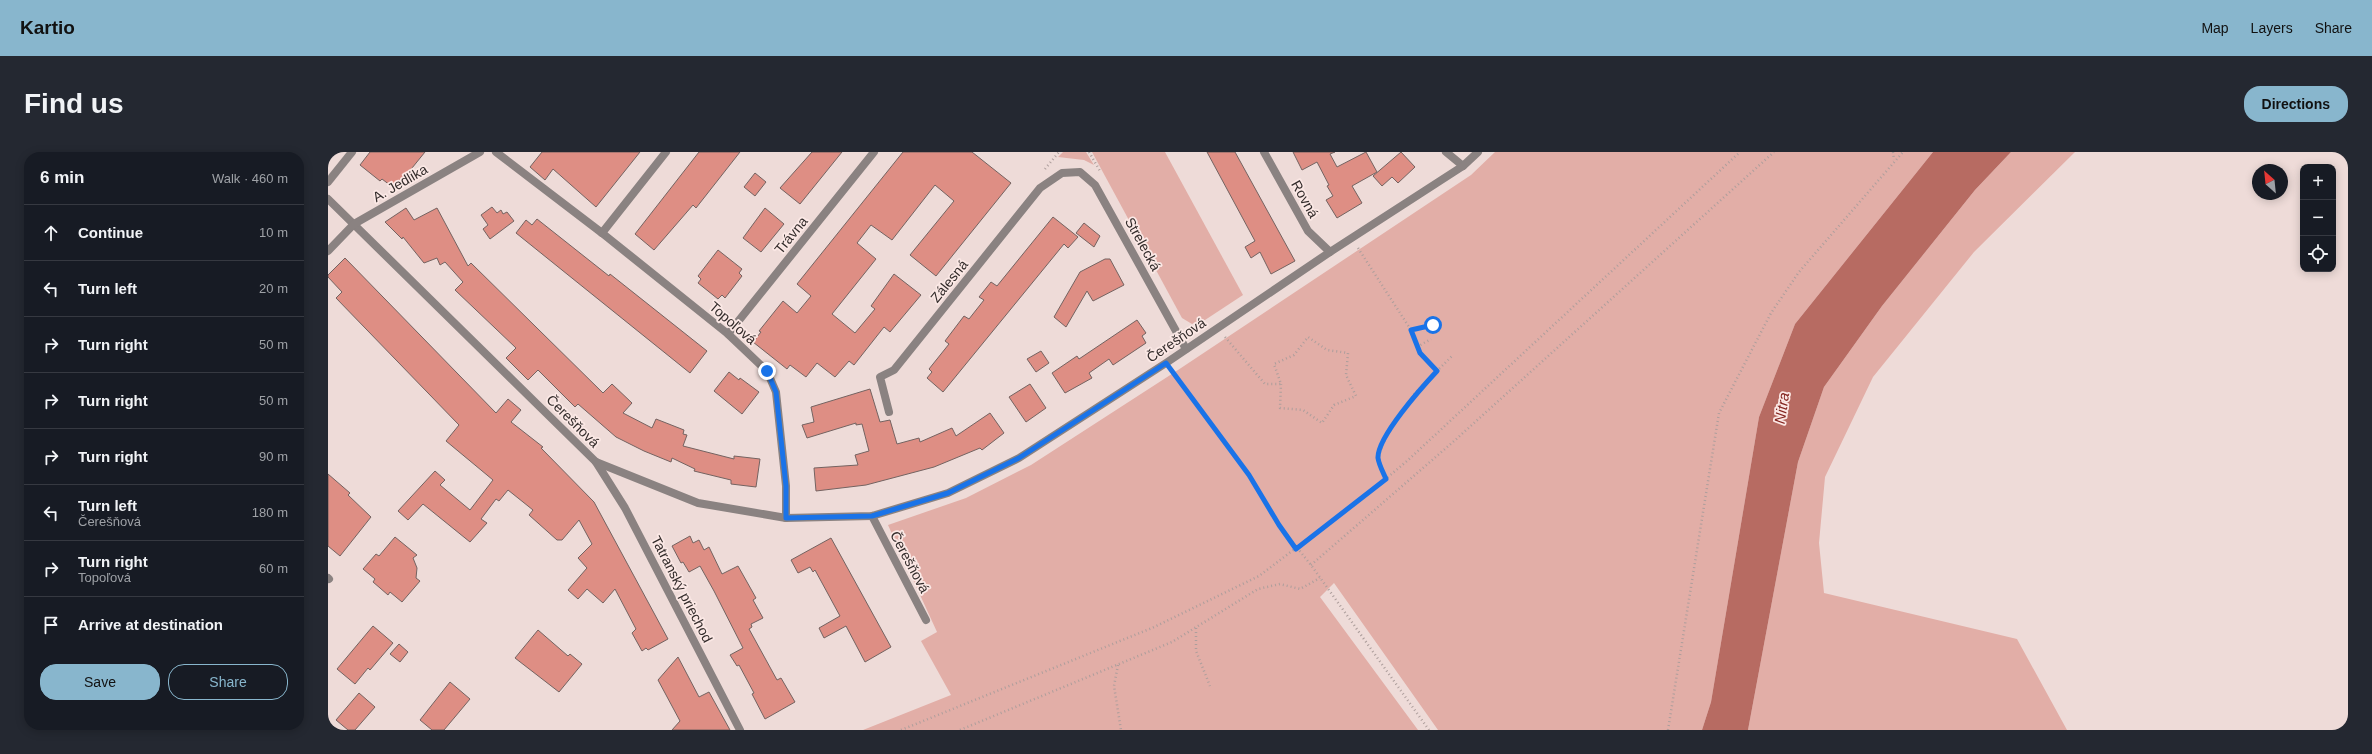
<!DOCTYPE html>
<html lang="en">
<head>
<meta charset="utf-8">
<style>
	:root { --surface:#171b24; --page:#242831; --text:#f1f3f6; --muted:#9ea1a6; --line:#363941; --accent:#88b6cd }
	body { margin:0; font-family:Helvetica,sans-serif; background:var(--page); color:var(--text) }
	.controls { position:absolute; right:12px; top:12px; display:grid; overflow:hidden; border-radius:8px; box-shadow:0 2px 10px #0003 }
	.controls button { width:36px; height:36px; display:grid; place-items:center; padding:0; border:0; border-bottom:1px solid var(--line); background:var(--surface); color:var(--text); font:20px sans-serif }
	.compass { position:absolute; left:1924px; top:12px; width:36px; height:36px; border-radius:50%; background:var(--surface); box-shadow:0 2px 10px #0003; rotate:333deg }
	.stop { position:absolute; width:12px; height:12px; margin:-9px; border:3px solid #1a73e8; border-radius:50%; background:#fff }
	.stop.end { background:#1a73e8; border-color:#fff; box-shadow:0 1px 4px #0008 }
	.list { margin:0; padding:0; list-style:none }
	h2 { display:flex; justify-content:space-between; align-items:center; height:52px; margin:0; padding:0 16px; font-size:17px }
	h2 small { font-size:13px; font-weight:400; color:var(--muted) }
	.list li { display:grid; grid-template-columns:26px 1fr auto; gap:12px; align-items:center; box-sizing:border-box; height:56px; padding:0 16px; border-top:1px solid var(--line) }
	.list b { display:block; font-size:15px; white-space:nowrap }
	.list p { margin:0; font-size:13px; white-space:nowrap; color:var(--muted) }
	.list em { font-size:13px; font-style:normal; color:var(--muted) }
	.actions { display:flex; gap:8px; padding:12px 16px }
	.actions a { flex:1; padding:9px 0; border:1px solid var(--accent); border-radius:16px; text-align:center; font-size:14px; color:var(--accent) }
	.actions .main { background:var(--accent); color:#111 }
	.icon { flex:none; width:22px; height:22px; fill:none; stroke:currentColor; stroke-width:2; stroke-linecap:round; stroke-linejoin:round }
	.map { position:relative; flex:none; width:2020px; height:578px; overflow:hidden; border-radius:16px }
	header { display:flex; align-items:center; gap:24px; box-sizing:border-box; height:56px; padding:0 20px; background:var(--accent); color:#111 }
	header strong { font-size:19px }
	nav { display:flex; gap:22px; margin-inline-start:auto; font-size:14px }
	.intro { display:flex; align-items:center; justify-content:space-between; box-sizing:border-box; height:96px; padding:0 24px }
	h1 { margin:0; font-size:28px }
	.button { padding:10px 18px; border-radius:16px; background:var(--accent); color:#111; font-size:14px; font-weight:700 }
	main { display:flex; gap:24px; padding:0 24px }
	aside { flex:1; background:var(--surface); border-radius:16px; box-shadow:0 2px 10px #0003 }
	.map>svg:first-child { display:block }
	.green { fill:#e2aea7 }
	.water { fill:#b76b62 }
	.building { fill:#de8e84; stroke:#746361 }
	.lines { fill:none; stroke-linecap:round; stroke-linejoin:round }
	.path { stroke:#ad9e9c; stroke-width:2.5; stroke-dasharray:1 3; stroke-linecap:butt }
	.minor { stroke:#8a8281; stroke-width:8 }
	.route { stroke:#1a73e8; stroke-width:5 }
	.labels { text-anchor:middle; stroke-width:3.5; stroke-linejoin:round; paint-order:stroke }
	.street-label { font-size:14px; fill:#322b2a; stroke:#fbe8e5 }
	.water-label { font-size:15px; font-style:italic; fill:#842520; stroke:#fbe8e5 }
</style>
</head>
<body>
<header>
<strong>Kartio</strong>
<nav><a>Map</a><a>Layers</a><a>Share</a></nav>
</header>
<div class="intro"><h1>Find us</h1><a class="button">Directions</a></div>
<main>
<aside>
<h2>6 min<small>Walk · 460 m</small></h2>
<ul class="list">
<li><svg class="icon" aria-label="ahead" viewBox="0 0 24 24"><path d="M12 20V5M6 11l6-6 6 6"/></svg><div><b>Continue</b></div><em>10 m</em></li>
<li><svg class="icon" aria-label="left" viewBox="0 0 24 24"><path d="M17 20v-9H6M10 6l-5 5 5 5"/></svg><div><b>Turn left</b></div><em>20 m</em></li>
<li><svg class="icon" aria-label="right" viewBox="0 0 24 24"><path d="M7 20v-9h11M14 6l5 5-5 5"/></svg><div><b>Turn right</b></div><em>50 m</em></li>
<li><svg class="icon" aria-label="right" viewBox="0 0 24 24"><path d="M7 20v-9h11M14 6l5 5-5 5"/></svg><div><b>Turn right</b></div><em>50 m</em></li>
<li><svg class="icon" aria-label="right" viewBox="0 0 24 24"><path d="M7 20v-9h11M14 6l5 5-5 5"/></svg><div><b>Turn right</b></div><em>90 m</em></li>
<li><svg class="icon" aria-label="left" viewBox="0 0 24 24"><path d="M17 20v-9H6M10 6l-5 5 5 5"/></svg><div><b>Turn left</b><p>Čerešňová</p></div><em>180 m</em></li>
<li><svg class="icon" aria-label="right" viewBox="0 0 24 24"><path d="M7 20v-9h11M14 6l5 5-5 5"/></svg><div><b>Turn right</b><p>Topoľová</p></div><em>60 m</em></li>
<li><svg class="icon" aria-label="arrive" viewBox="0 0 24 24"><path d="M6 21V4h12l-3 4 3 4H6"/></svg><div><b>Arrive at destination</b></div></li>
</ul>
<div class="actions"><a class="main">Save</a><a>Share</a></div>
</aside>
<div class="map">
<svg width="2020" height="578" viewBox="0 0 2020 578">
	<rect width="100%" height="100%" fill="#eedbd8"/>
	<g class="green">
		<polygon points="735,0 758,0 766,13 756,8 730,5"/>
		<polygon points="764,0 837,0 915,143 877,168 864,172 854,166"/>
		<polygon points="1167,0 1605,0 1467,172 1431,265 1383,550 1374,578 1110,578 1006,431 992,445 1090,578 535,578 623,543 593,489 609,480 560,373 638,346 703,313 850,218 1143,23"/>
		<polygon points="1683,0 1747,0 1646,100 1545,225 1497,325 1491,391 1496,441 1689,487 1739,578 1420,578 1470,310 1496,235 1554,154 1647,38"/>
	</g>
	<polygon class="water" points="1605,0 1683,0 1647,38 1554,154 1496,235 1470,310 1420,578 1374,578 1383,550 1431,265 1467,172"/>
	<g class="building">
		<polygon points="42,0 97,0 67,37 54,27 52,29 32,13"/>
		<polygon points="214,0 312,0 268,55 225,17 217,28 202,15"/>
		<polygon points="371,0 412,0 368,56 365,53 326,98 307,82"/>
		<polygon points="484,0 514,0 472,52 452,36"/>
		<polygon points="575,0 644,0 683,31 608,124 582,103 626,49 607,33 564,88 543,73 529,91 548,107 504,162 527,181 547,157 543,154 566,122 593,143 562,180 556,175 526,213 521,209 507,225 489,211 478,225 462,213 459,217 425,190 433,180 431,179 455,149 469,161 483,144 469,132"/>
		<polygon points="879,0 907,0 967,109 943,122 932,100 923,106 917,95 927,89"/>
		<polygon points="965,0 1007,0 1002,2 1009,15 1038,0 1049,20 1024,34 1034,51 1009,66 998,48 1005,44 999,34 1001,33 989,10 974,18"/>
		<polygon points="1073,0 1087,15 1070,31 1064,25 1054,34 1045,24"/>
		<polygon points="427,21 438,30 427,44 416,35"/>
		<polygon points="164,55 169,61 173,58 175,62 179,60 186,69 162,87 155,77 160,73 153,63"/>
		<polygon points="78,56 86,68 109,56 140,114 143,111 275,241 284,232 304,251 295,261 324,276 328,267 356,278 355,282 359,283 355,294 406,307 406,304 432,307 428,335 403,332 403,328 366,319 367,317 344,306 343,310 316,299 288,285 250,252 247,255 210,218 200,228 178,206 188,196 127,138 135,130 117,110 112,113 109,106 96,111 75,85 74,87 57,70"/>
		<polygon points="437,56 456,72 433,100 415,86"/>
		<polygon points="725,65 750,85 740,96 736,92 615,240 599,226 604,220 601,217 621,192 617,189 636,164 641,167 656,148 651,145 663,130 669,134"/>
		<polygon points="209,67 281,124 282,122 379,199 362,221 188,81 198,68 204,73"/>
		<polygon points="756,71 772,84 766,95 748,81"/>
		<polygon points="390,98 414,117 411,121 414,124 397,146 394,143 390,147 370,131 373,127 370,124"/>
		<polygon points="17,106 168,261 180,247 193,258 183,270 215,295 213,296 266,350 340,487 320,498 318,496 314,499 304,481 308,477 287,437 275,451 259,437 250,447 240,438 259,416 250,406 264,392 251,368 234,388 229,388 201,363 205,358 180,338 171,349 168,347 153,367 159,371 142,390 95,352 80,368 70,359 107,319 117,328 112,333 142,358 165,328 118,289 131,273 8,146 14,140 0,125 0,123"/>
		<polygon points="777,107 782,107 796,133 765,149 759,139 738,175 726,165 752,120"/>
		<polygon points="809,168 818,181 814,184 818,191 785,213 781,207 761,221 764,226 737,241 724,221 749,204 751,207"/>
		<polygon points="713,199 721,211 708,220 699,207"/>
		<polygon points="401,220 411,228 412,226 431,240 414,262 386,239"/>
		<polygon points="702,232 718,256 698,270 681,245"/>
		<polygon points="542,237 552,270 562,268 569,292 591,286 592,290 624,276 628,284 662,261 676,281 654,298 652,296 606,315 538,333 488,339 486,316 530,313 527,303 541,299 534,272 528,273 528,271 479,286 474,273 486,270 483,255"/>
		<polygon points="0,322 22,341 20,343 43,365 12,404 0,394"/>
		<polygon points="362,384 365,391 371,388 376,398 381,395 394,422 410,414 428,446 425,448 435,466 423,472 424,475 421,477 449,528 453,526 467,550 437,567 424,542 426,541 411,513 409,514 402,503 415,496 386,439 372,414 361,420 355,410 353,411 344,394"/>
		<polygon points="67,385 89,403 85,406 89,416 88,426 92,429 74,450 62,440 60,443 52,436 45,430 47,427 35,417 48,402 51,404"/>
		<polygon points="503,386 563,495 537,510 518,474 496,486 491,476 512,464 487,418 485,420 482,415 470,421 463,408"/>
		<polygon points="45,474 65,491 42,518 40,516 27,532 9,517"/>
		<polygon points="210,478 240,504 242,502 254,512 231,540 187,506"/>
		<polygon points="71,492 80,500 72,510 62,502"/>
		<polygon points="350,505 371,545 381,540 402,578 344,578 352,569 330,528"/>
		<polygon points="122,530 142,547 116,578 104,578 92,568"/>
		<polygon points="31,541 47,555 27,578 20,578 8,568"/>
	</g>
	<g class="lines">
		<g class="path">
			<polyline points="761,0 772,19"/>
			<polyline points="1565,0 1566,8"/>
			<polyline points="717,17 731,0"/>
			<polyline points="1030,96 1083,178 1105,173 1104,163"/>
			<polyline points="1083,178 1092,201 1109,219"/>
			<polyline points="897,185 937,232 953,232 946,212 966,203 980,185 999,198 1020,201 1018,223 1028,244 1006,253 994,271 975,258 952,256 953,232"/>
			<polyline points="1089,195 1103,187"/>
			<polyline points="844,220 921,323 951,373 983,413 1101,578"/>
			<polyline points="1058,327 1050,305 1058,285 1087,241 1124,204"/>
			<polyline points="983,413 1125,290 1446,0"/>
			<polyline points="868,476 868,499 882,534"/>
			<polyline points="790,513 786,534 793,578"/>
			<polyline points="573,578 824,476 931,424 1047,336 1079,309 1412,0"/>
			<polyline points="632,578 844,490 930,437 952,432 972,437 992,426"/>
			<polyline points="1340,578 1391,261 1443,161 1471,120 1575,0"/>
		</g>
		<g class="minor">
			<polyline points="168,0 274,81 400,182 439,219 448,240 458,334 458,366"/>
			<polyline points="936,0 980,79 1002,100"/>
			<polyline points="1118,0 1135,14"/>
			<polyline points="0,30 24,0"/>
			<polyline points="0,47 268,310 370,351 458,366 544,364 620,341 691,306 838,211 1002,100 1135,14 1150,0"/>
			<polyline points="274,81 338,0"/>
			<polyline points="0,99 26,72 152,0"/>
			<polyline points="400,182 546,0"/>
			<polyline points="561,260 552,225 566,218 712,36 734,21 752,20 767,33 858,197"/>
			<polyline points="268,310 297,356 412,578"/>
			<polyline points="544,364 598,468"/>
			<polyline points="0,426 1,427"/>
		</g>
	</g>
	<g class="lines">
		<path class="route" d="M439 219 448 240 458 334V366L544 364 620 341 691 306 838 211 921 323 951 373 968 397 1058 327C1055 320 1051 313 1050 306 1049 285 1095 234 1109 219L1092 201 1083 178 1105 173"/>
	</g>
	<g class="labels">
		<g class="street-label">
			<text transform="translate(72 31) rotate(-30)" y="5">A. Jedlika</text>
			<text transform="translate(977 47) rotate(61)" y="5">Rovná</text>
			<text transform="translate(463 83) rotate(-51)" y="5">Trávna</text>
			<text transform="translate(815 92) rotate(61)" y="5">Strelecká</text>
			<text transform="translate(621 129) rotate(-51)" y="5">Zálesná</text>
			<text transform="translate(405 171) rotate(41)" y="5">Topoľová</text>
			<text transform="translate(848 188) rotate(-34)" y="5">Čerešňová</text>
			<text transform="translate(245 269) rotate(45)" y="5">Čerešňová</text>
			<text transform="translate(582 410) rotate(62)" y="5">Čerešňová</text>
			<text transform="translate(354 437) rotate(63)" y="5">Tatranský priechod</text>
		</g>
		<g class="water-label">
			<text transform="translate(1454 256) rotate(-81)" y="5">Nitra</text>
		</g>
	</g>
</svg>
<div class="controls">
<button>+</button>
<button>−</button>
<button><svg class="icon" aria-label="locate" viewBox="0 0 24 24"><circle cx="12" cy="12" r="6"/><path d="M12 2v4M12 18v4M2 12h4M18 12h4"/></svg></button>
</div>
<svg class="compass" viewBox="-18 -18 36 36"><path d="M0-13l5 13h-10z" fill="#e53935"/><path d="M0 13l5-13h-10z" fill="#9ea1a6"/></svg>
<div class="stop" style="left:1105px;top:173px"></div>
<div class="stop end" style="left:439px;top:219px"></div>
</div>
</main>
</body>
</html>
